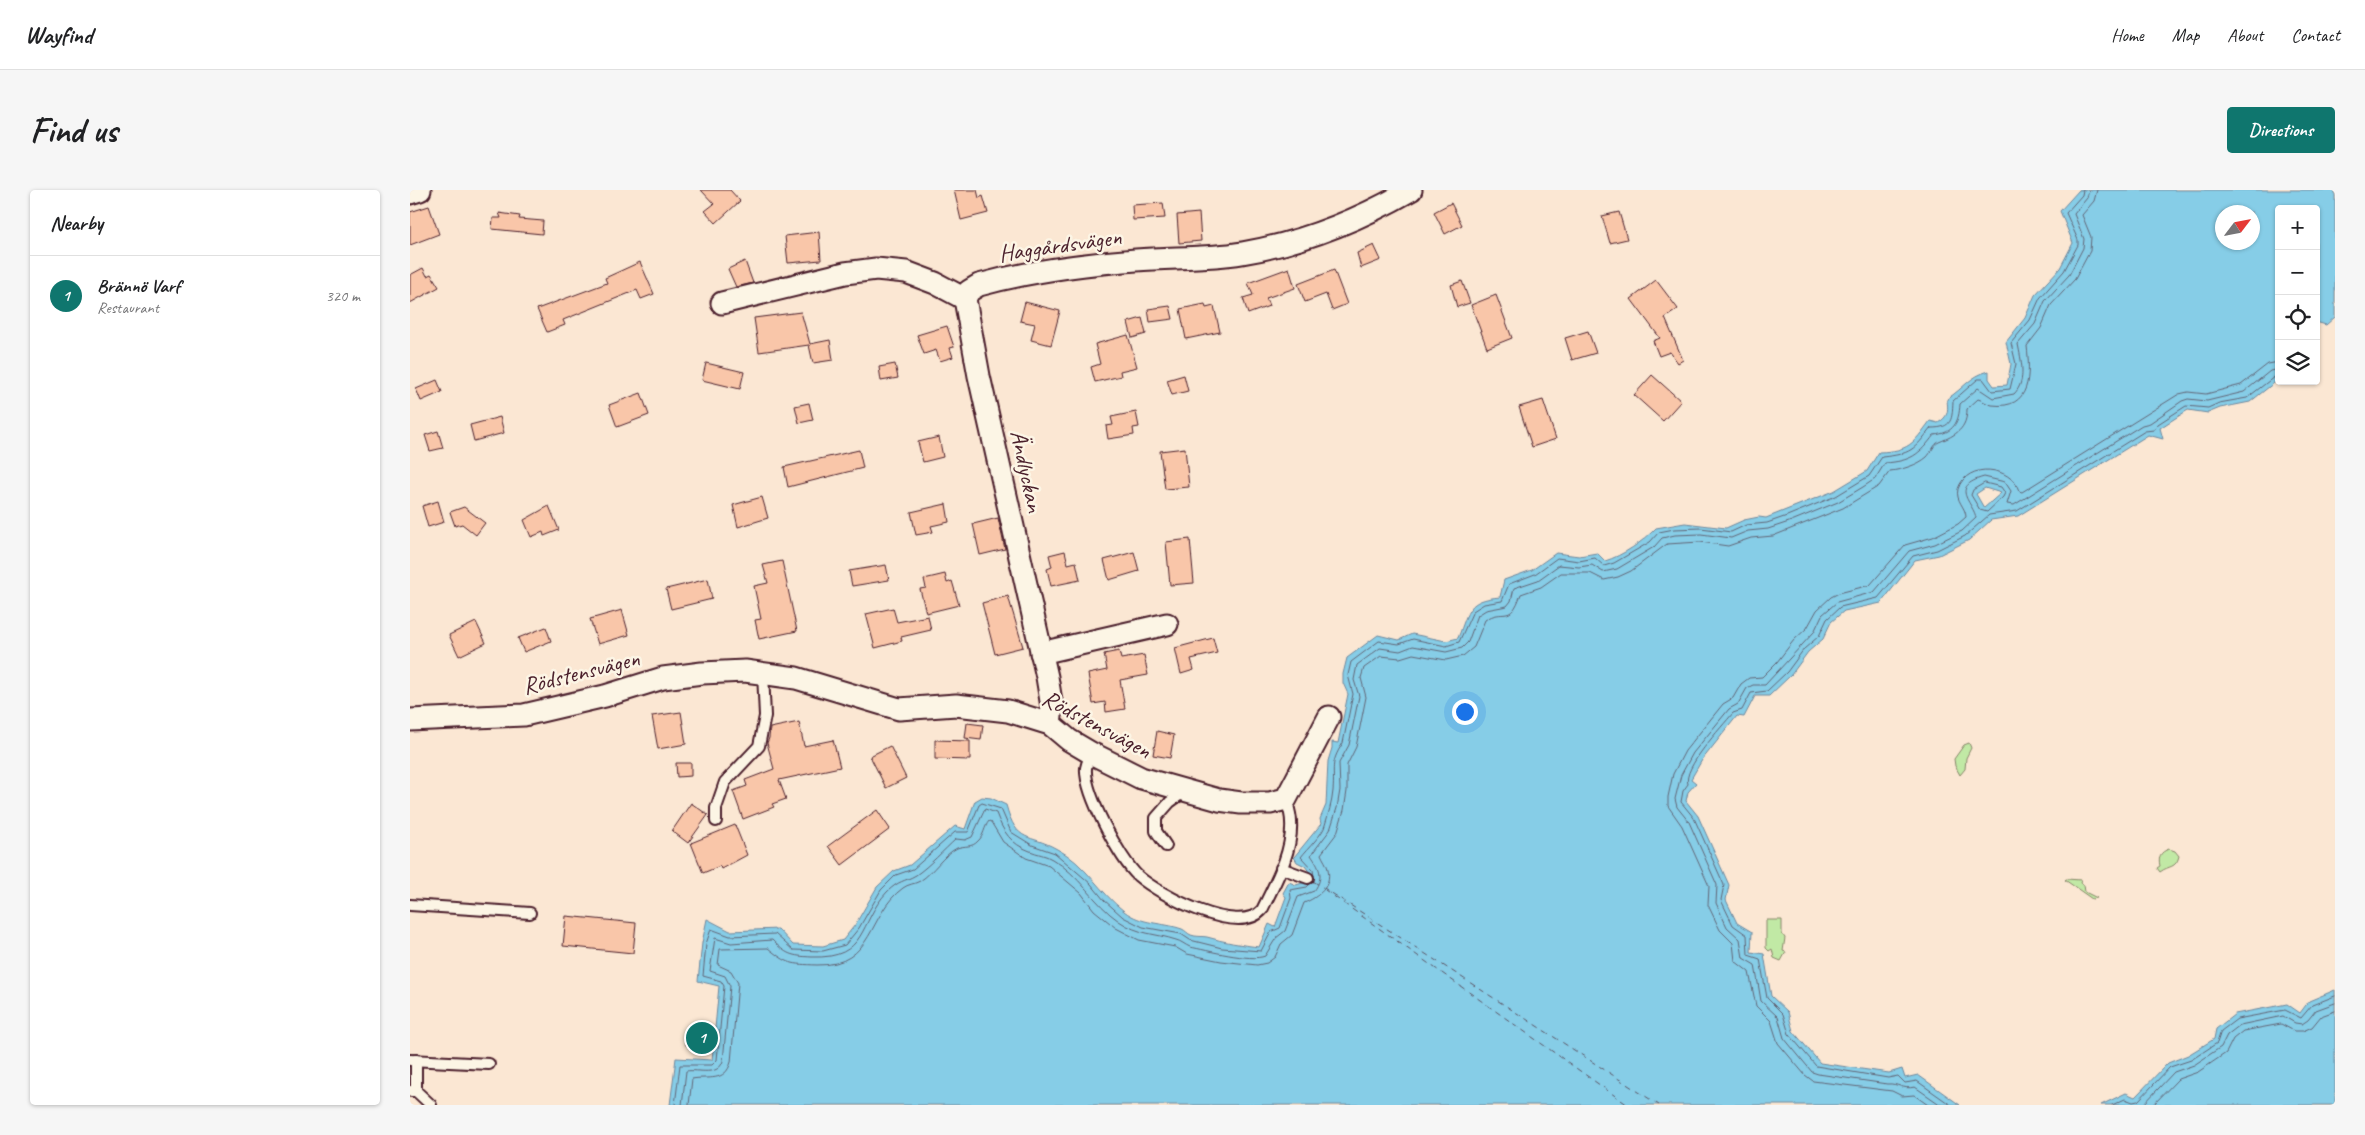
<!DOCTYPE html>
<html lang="en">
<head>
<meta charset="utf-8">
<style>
	:root { --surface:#fff; --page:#f6f6f6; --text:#202124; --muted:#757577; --line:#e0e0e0; --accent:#0f766e }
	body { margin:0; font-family:Caveat,sans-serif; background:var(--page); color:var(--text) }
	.controls { position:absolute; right:15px; top:15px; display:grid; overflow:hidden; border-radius:5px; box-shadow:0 1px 4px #0004 }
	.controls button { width:45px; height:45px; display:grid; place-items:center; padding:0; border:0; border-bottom:1px solid var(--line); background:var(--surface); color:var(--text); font:25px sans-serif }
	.compass { position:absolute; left:1805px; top:15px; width:45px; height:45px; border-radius:50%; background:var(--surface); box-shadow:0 1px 4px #0004; rotate:58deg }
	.you { position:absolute; left:1054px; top:521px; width:18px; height:18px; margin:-12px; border:4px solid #fff; border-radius:50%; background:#1a73e8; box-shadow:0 0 0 8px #1a73e833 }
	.badge { display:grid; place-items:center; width:32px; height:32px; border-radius:50%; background:var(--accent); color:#fff; font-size:16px; font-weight:700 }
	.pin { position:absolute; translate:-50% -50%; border:2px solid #fff; box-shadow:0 1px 5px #0006 }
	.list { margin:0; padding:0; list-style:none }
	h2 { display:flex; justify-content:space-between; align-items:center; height:65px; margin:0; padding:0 20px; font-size:21px }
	h2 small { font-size:16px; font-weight:400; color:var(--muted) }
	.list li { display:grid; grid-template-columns:32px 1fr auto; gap:15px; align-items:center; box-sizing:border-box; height:80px; padding:0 20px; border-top:1px solid var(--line) }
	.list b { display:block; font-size:19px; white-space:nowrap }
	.list p { margin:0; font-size:16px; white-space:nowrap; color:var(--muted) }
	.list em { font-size:16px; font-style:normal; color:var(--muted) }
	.icon { flex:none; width:28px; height:28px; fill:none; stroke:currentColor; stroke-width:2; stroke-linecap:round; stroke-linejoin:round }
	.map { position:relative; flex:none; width:1925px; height:915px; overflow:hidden; border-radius:5px }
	header { display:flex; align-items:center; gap:30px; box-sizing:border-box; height:70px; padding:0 25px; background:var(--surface); border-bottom:1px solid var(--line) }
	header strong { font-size:24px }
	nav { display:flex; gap:28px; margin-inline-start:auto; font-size:18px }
	.intro { display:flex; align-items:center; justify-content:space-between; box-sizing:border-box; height:120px; padding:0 30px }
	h1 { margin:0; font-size:35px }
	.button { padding:12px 22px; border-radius:5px; background:var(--accent); color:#fff; font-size:18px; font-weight:700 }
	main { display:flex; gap:30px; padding:0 30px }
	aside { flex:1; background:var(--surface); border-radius:5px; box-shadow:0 1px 4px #0004 }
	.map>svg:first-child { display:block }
	.green { fill:#c1e9a5; stroke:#868468 }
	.water { fill:#86cde7; stroke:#6e879c; fill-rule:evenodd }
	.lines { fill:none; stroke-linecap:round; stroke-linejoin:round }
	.shore { stroke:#626576; stroke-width:1 }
	.ferry { stroke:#5c5363; stroke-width:1; stroke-dasharray:6 5; stroke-linecap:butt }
	.building { fill:#f9c6a9; stroke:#4a1f2b }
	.lane-casing { stroke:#4a1f2b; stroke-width:14 }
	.street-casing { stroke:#4a1f2b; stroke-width:25 }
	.lane { stroke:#fcf5e5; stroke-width:10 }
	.street { stroke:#fcf5e5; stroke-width:21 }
	.labels { text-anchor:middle; stroke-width:5; stroke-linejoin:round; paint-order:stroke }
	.street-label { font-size:24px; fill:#4a1f2b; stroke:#fcf5e5 }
</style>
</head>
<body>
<header>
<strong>Wayfind</strong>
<nav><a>Home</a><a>Map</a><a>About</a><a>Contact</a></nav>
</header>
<div class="intro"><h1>Find us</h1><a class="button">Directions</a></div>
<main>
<aside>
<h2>Nearby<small></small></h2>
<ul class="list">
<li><span class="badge">1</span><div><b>Brännö Varf</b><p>Restaurant</p></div><em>320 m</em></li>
</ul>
</aside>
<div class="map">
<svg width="1925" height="915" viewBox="0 0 1925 915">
	<rect width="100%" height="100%" fill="#fbe7d3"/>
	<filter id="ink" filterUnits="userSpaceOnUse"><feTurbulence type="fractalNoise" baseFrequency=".02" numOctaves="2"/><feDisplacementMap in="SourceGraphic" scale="10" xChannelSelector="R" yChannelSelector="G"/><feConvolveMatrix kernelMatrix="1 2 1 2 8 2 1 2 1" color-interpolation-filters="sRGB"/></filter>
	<g filter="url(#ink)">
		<g class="green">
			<polygon points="1559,553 1561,558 1556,568 1555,579 1550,585 1545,576 1544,569 1554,555"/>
			<path d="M1759 659 1765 661 1769 666C1766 679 1759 675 1750 682L1747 678 1750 676C1748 667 1750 662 1759 659Z"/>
			<polygon points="1656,689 1671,690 1670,693 1674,695 1675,702 1687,708 1682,709 1655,690"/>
			<polygon points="1356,730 1372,730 1372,744 1375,748 1373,761 1376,762 1371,771 1364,768 1362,759 1359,761 1356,758"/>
		</g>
		<g class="water">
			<path d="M1669 0H1925V127L1916 135 1906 132V19H1869V189L1840 212 1810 218 1798 223 1778 220 1750 238 1753 249 1738 245 1608 326 1581 330 1559 350 1529 365 1505 370 1471 413 1434 421 1421 432 1413 449 1398 462 1381 485 1359 506H1345L1334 527 1327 526 1292 570 1281 589 1286 593 1278 602 1276 611 1288 626 1319 695 1316 710 1327 733 1342 742 1341 762 1354 764 1361 806 1378 822 1383 841 1410 873 1479 883 1492 879 1495 888 1508 885 1550 915H260L266 868 302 870 309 796 288 791 292 753 297 729 320 741 368 739 383 755 413 756 433 750 445 735 467 697 484 681 500 675 545 636 555 639 565 611 572 607 581 608 596 615C607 655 619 643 647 659 675 673 690 703 714 721 732 735 752 732 772 739 775 740 778 744 781 745 786 747 792 746 797 747 814 752 831 755 849 757L859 734 865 737 876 707 873 703 879 692 886 695 896 692 900 683 895 676 887 672 884 667 911 634 910 629 916 615 918 571 922 558V552L928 553 938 504 933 493V484L937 468 968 445 989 450 1002 444 1036 451 1048 448C1059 420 1057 410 1090 407L1094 390 1122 380 1146 363 1169 366 1187 363 1195 371C1212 366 1234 351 1246 338L1275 333 1316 338 1334 330 1349 327 1356 328 1424 301 1457 281 1469 262C1499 261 1503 254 1520 231L1528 233C1539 226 1538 221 1537 209 1554 198 1560 186 1579 181V189L1584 196 1597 195 1601 174 1596 152 1615 128 1625 105 1650 78 1663 53 1650 21ZM1812 22H1842V52H1812ZM1575 298 1591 303 1574 318 1566 304Z"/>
			<polygon points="1925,800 1925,915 1691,915 1716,903 1725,907 1758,873 1778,865 1804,849 1806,839 1825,824 1877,814 1890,823 1899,811"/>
		</g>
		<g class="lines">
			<g class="shore">
				<polygon points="1575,293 1591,297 1595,303 1593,307 1577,322 1570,320 1561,305 1563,300"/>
				<path d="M904 686 903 680 891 667C897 659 914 643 915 635 918 625 922 613 923 601 925 578 919 574 933 553L943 504 938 485 941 472 969 451 989 454 1003 449 1036 456 1049 452 1063 421 1074 414 1092 411 1099 394 1125 384 1147 368 1169 371 1185 368 1194 376 1204 373 1240 352 1249 342 1264 339 1291 338 1321 342 1336 335 1357 333 1377 326 1426 306 1459 286 1472 267C1501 264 1504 260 1521 238 1543 238 1542 229 1543 211L1568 189H1573L1582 201 1600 199 1606 174 1601 153 1620 130 1630 108 1654 81 1668 55V50L1656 23 1672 5 1673 0"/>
				<polyline points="265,915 270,875 302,875 307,870 314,796 311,791 293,786 296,754 301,739 320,746 365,744 383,760 413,761 435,755 449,738 471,700 486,685 503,679 545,642 558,642 569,615 572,613 591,619 601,642 622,655 645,663 681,694 694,710 713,727 733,737 771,744 780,750 812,758 851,761 861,742 870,738 881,708 880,700 897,697 901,693"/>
				<path d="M272 915 276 881C289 879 308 887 313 871L320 796 315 786 300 781 305 748 321 753 362 750C377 765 381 766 402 767 458 769 448 733 477 702 489 690 494 692 506 685 519 676 534 660 546 649L555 650 562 647 575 619 586 623C593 642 601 654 620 661 627 664 636 665 642 669 669 684 684 714 709 731 729 745 745 743 766 750 771 751 775 755 780 757 796 760 841 772 855 766L866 748 875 741 888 707 904 701C915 686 909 677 901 665L920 640 927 618 930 600 929 573 939 555 949 506 944 490 947 475 970 458 990 461 1003 456 1036 462 1052 458 1058 452 1068 425 1076 420 1097 416 1101 411 1104 398 1128 390 1149 375 1169 377 1182 375 1193 382 1207 379 1244 357 1252 348 1265 345 1291 344 1321 348 1338 341 1358 339 1379 332 1428 312 1453 297 1465 289 1475 273C1501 271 1509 265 1524 245 1544 243 1549 232 1550 214L1568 198 1583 208 1604 204C1617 191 1611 170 1608 154L1625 134 1635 111 1659 85 1673 58 1674 49 1664 24 1677 8 1679 0"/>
				<path d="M279 915 282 889C298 886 315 893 321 872L328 793 321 781 308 775 310 759 358 758C379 775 381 774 407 775 465 776 457 724 493 698 498 694 505 694 510 691 524 682 533 665 547 658 555 655 562 658 568 651 574 646 574 637 579 631L581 632 593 652 616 668 639 676 671 703 684 720 706 738 729 750 765 757 777 764 811 771 847 775 857 773 865 767 871 754 882 745 894 713C908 707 922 697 918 679 917 674 913 669 911 664L927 643 934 620 937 601V575L946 557 956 507 951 488 954 478 971 466 990 468 1003 464 1036 470 1053 466 1064 457 1075 430C1094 417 1100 436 1111 404L1131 397 1151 383H1180L1194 390 1208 387 1221 381 1257 354 1290 352 1318 356 1341 348 1363 346 1433 318 1469 296 1480 281C1491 280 1508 275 1517 267 1521 263 1524 254 1529 252 1546 245 1557 239 1557 219L1568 209C1572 210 1577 214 1582 215 1622 220 1620 184 1617 156L1631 138 1641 115 1665 89 1680 61 1681 47 1672 25 1684 11 1687 0"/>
				<path d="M1518 915 1504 905 1492 906 1482 901 1403 891 1395 885 1368 853 1361 831 1346 816 1339 782 1325 771 1323 753 1310 740 1298 715 1299 696 1272 636 1258 616V607L1263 584 1275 561 1313 514 1323 508 1331 494 1339 488 1352 487 1367 472 1384 450 1397 438 1407 420 1421 407 1429 403 1460 395 1495 355 1523 347 1548 334 1556 327C1556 317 1545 311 1548 299 1557 271 1602 276 1609 301L1612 302 1769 204 1778 202 1796 204 1831 195 1858 174 1869 172"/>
				<path d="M1531 915 1505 897C1492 900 1489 893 1477 894L1408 884 1402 882 1374 848 1368 827 1351 811 1345 775 1333 768 1330 749 1317 737 1306 713 1307 695 1279 632 1267 617 1265 609 1271 585 1283 563 1319 519 1328 514 1337 498 1343 495H1355L1404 442 1412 425 1427 412 1464 402 1499 361 1525 354 1552 341 1566 328C1564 313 1538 297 1574 287L1595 292 1601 301 1597 314 1604 315 1732 235 1740 233 1772 211 1778 209 1797 211 1834 202 1860 181 1869 179"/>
				<path d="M1541 915 1507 891 1495 893 1488 886 1478 888 1406 876 1379 844 1373 824 1357 808 1350 769 1338 765 1337 745 1323 735 1311 710 1314 695 1284 628 1271 612 1273 601 1278 594C1272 578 1312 537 1323 523L1332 520 1341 503 1357 501 1377 482 1394 459 1409 446 1417 429 1430 417 1468 408 1503 366 1527 360 1555 346 1579 325 1607 321 1735 241 1744 240 1748 234 1776 216 1798 218 1809 213 1837 208 1864 187 1869 185"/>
				<polyline points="1702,915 1715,909 1723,912 1728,911 1760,877 1781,870 1807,853 1811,841 1827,829 1875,820 1891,828 1902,815 1925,806"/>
				<polyline points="1733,915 1764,882 1784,875 1811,857 1817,845 1830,835 1873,826 1885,833 1892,834 1898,830 1906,820 1925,813"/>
				<polyline points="1743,915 1768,889 1788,882 1816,863 1823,849 1833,841 1871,834 1884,841 1893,841 1902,837 1911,826 1925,821"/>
			</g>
			<g class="ferry">
				<polyline points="903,691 1249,915"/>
				<polyline points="915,700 1218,915"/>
			</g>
		</g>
		<g class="building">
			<polygon points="291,0 320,0 330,11 306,33 295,21 304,14"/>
			<polygon points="544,0 567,0 569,8 573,6 578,23 551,30"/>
			<polygon points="753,13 755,28 723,30 722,15"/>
			<polygon points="1041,13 1052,35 1035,44 1024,22"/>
			<polygon points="19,16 29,44 0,55 0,22"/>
			<polygon points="1209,22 1217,49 1200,53 1192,26"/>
			<polygon points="89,23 110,26 109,29 133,31 132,44 82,39 83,28 91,28"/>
			<polygon points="789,23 791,51 769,53 767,25"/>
			<polygon points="409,42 411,70 378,73 375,46"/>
			<polygon points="964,55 971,70 951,78 947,63"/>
			<polygon points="335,71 343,93 326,97 318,79"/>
			<polygon points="230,72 244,104 231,109 227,100 153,130 155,135 137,142 127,119 197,93 195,88"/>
			<polygon points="13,78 17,86 21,84 29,97 0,113 0,85"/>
			<polygon points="879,78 885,98 856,108 859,116 838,124 833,108 843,105 838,93"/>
			<polygon points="924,80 937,114 922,120 916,104 895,112 888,94"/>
			<polygon points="1246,90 1268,119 1255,128 1273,170 1268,173 1260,162 1249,166 1243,151 1250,148 1221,109"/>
			<polygon points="1052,91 1060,113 1047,117 1041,95"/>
			<polygon points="1086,105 1102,148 1077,158 1061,115"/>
			<polygon points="615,112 650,121 641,155 621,150 625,134 610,131"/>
			<polygon points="795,114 796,118 804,116 810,142 776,149 770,119"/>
			<polygon points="760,116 763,129 740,132 738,119"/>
			<polygon points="391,122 400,154 420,150 423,170 403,173 399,155 349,162 344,128"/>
			<polygon points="732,128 736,144 722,148 718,132"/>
			<polygon points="537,136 544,157 540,158 543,167 530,171 526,160 514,164 507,145"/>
			<polygon points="1178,141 1186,163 1162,170 1155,148"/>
			<polygon points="718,145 727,177 710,181 711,186 685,192 681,177 690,174 685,154"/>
			<polygon points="296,173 334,182 330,199 292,190"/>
			<polygon points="485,174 488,188 471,191 469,177"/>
			<polygon points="774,185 778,201 762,205 757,190"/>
			<polygon points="1242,185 1271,211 1253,231 1224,205"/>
			<polygon points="27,190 32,202 11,211 6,199"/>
			<polygon points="231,203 239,225 207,237 199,215"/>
			<polygon points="1133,210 1146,249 1122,257 1109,217"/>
			<polygon points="399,213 403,230 389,233 385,216"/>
			<polygon points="726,222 729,237 723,238 724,245 698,249 696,236 703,235 701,227"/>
			<polygon points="90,227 94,243 64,251 60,235"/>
			<polygon points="28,241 33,258 20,261 15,245"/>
			<polygon points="529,247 533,267 513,272 508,252"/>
			<polygon points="775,258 779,297 755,299 750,261"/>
			<polygon points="449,260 453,278 378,297 374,277"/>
			<polygon points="352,307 358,328 328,337 323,315"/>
			<polygon points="28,311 34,332 18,337 12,316"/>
			<polygon points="536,314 539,332 521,336 523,342 506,345 501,322"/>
			<polygon points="139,316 149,340 134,346 133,342 121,347 114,330"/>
			<polygon points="54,317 75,333 66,345 52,334 45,336 40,322"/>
			<polygon points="588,328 595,359 570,365 563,334"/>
			<polygon points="780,349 784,393 760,395 756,352"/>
			<polygon points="655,361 658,374 666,372 670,390 641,396 637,379 642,377 639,365"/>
			<polygon points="724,362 729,381 699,390 694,370"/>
			<polygon points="372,371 387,441 349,449 345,430 351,429 344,396 358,393 353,375"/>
			<polygon points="476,375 479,390 442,396 439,381"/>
			<polygon points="535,384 537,393 542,391 549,415 516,423 510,399 516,398 514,389"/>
			<polygon points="298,389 302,409 261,419 256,399"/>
			<polygon points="598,406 613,457 585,464 572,413"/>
			<polygon points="483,418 487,432 518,426 521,440 491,447 492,451 465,458 456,424"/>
			<polygon points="212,420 219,445 188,454 180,429"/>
			<polygon points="66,432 76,453 49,466 39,445"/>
			<polygon points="136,437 141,451 114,462 108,448"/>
			<polygon points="803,448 807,463 781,469 784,480 771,484 765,458"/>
			<polygon points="709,461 711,469 734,465 738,485 710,490 715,519 696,522 695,512 683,514 678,484 697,480 694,464"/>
			<polygon points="271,522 276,554 248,559 242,526"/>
			<polygon points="389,532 394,556 423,550 430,577 369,590 376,609 362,614 364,617 333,629 323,601 337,596 335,590 364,579 357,553 359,548 360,538"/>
			<polygon points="557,533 573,535 571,550 555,548"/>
			<polygon points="747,541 764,545 760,568 743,565"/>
			<polygon points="525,550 560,551 560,570 525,569"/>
			<polygon points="480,556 496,588 476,598 460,566"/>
			<polygon points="266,573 281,573 281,586 267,587"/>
			<polygon points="281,613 298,625 278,653 262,641"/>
			<polygon points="467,620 480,639 432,675 418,656"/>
			<polygon points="325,635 337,665 311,679 310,676 293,683 281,653"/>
			<polygon points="156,726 226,733 223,763 153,756"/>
			<polygon points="277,841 303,844 302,858 276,855"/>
		</g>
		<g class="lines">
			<defs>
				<g id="lane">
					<path d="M681 563C679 568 677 573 676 578 674 603 710 669 728 686 750 705 828 747 852 720 865 693 883 662 881 632 881 624 878 616 876 609"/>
					<polyline points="306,631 306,618 315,592 349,556 355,526 353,483"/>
					<polyline points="756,656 746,641 746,628 760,612 775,601"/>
					<polyline points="871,678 898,688"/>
					<polyline points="0,715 120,723"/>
					<polyline points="0,870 79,874"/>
					<polyline points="1,901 6,901 21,915"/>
					<polyline points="6,901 6,870"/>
				</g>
				<g id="street">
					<polyline points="0,3 10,0"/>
					<polyline points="555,109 569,186 637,487 642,517 640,534"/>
					<path d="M312 113 435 83 466 79 496 82 525 93 555 109 559 101 569 95C620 81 673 74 726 70 761 67 797 69 832 63 892 53 949 30 1001 0"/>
					<polyline points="631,463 757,434"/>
					<polyline points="0,530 114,525 195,506 253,488 292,483 335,481 386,488 489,519 546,515 598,521 640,534 659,550 681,563 731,588 809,610 831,613 860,613 876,609 919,527"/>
				</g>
			</defs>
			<use href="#lane" class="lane-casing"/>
			<use href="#street" class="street-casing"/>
			<use href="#lane" class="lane"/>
			<use href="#street" class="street"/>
		</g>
	</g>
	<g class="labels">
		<g class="street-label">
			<text transform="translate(650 55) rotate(-8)" y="8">Haggårdsvägen</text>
			<text transform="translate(617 281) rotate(78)" y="8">Ändlyckan</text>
			<text transform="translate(171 482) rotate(-14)" y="8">Rödstensvägen</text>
			<text transform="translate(687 534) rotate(28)" y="8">Rödstensvägen</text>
		</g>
	</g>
</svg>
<div class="controls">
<button>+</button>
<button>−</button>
<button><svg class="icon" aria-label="locate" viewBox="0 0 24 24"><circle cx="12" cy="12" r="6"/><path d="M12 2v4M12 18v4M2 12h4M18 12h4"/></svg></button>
<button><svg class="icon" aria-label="layers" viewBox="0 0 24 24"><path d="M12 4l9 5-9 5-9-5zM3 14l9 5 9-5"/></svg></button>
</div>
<svg class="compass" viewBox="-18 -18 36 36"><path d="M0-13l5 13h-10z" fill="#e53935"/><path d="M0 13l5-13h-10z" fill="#757577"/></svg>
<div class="you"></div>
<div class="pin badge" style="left:292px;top:848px">1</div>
</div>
</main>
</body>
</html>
